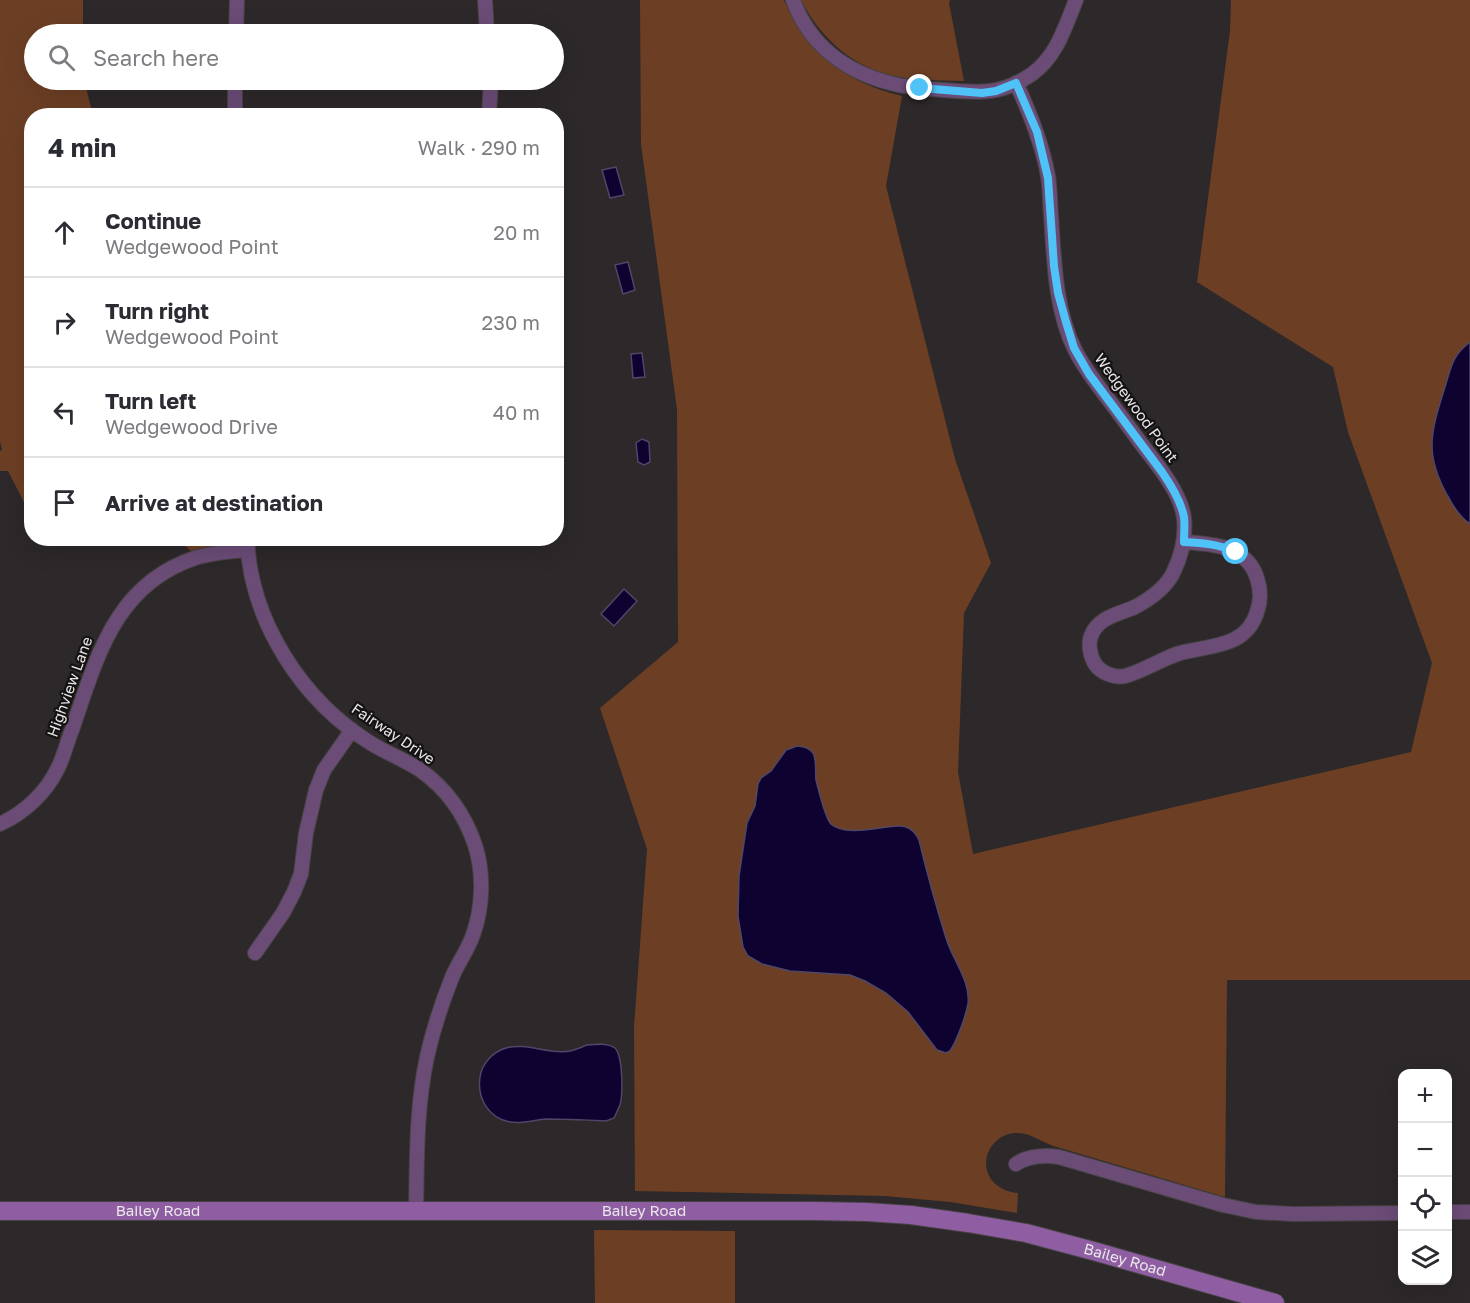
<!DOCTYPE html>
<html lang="en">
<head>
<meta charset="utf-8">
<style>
	:root { --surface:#fff; --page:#f7f7f7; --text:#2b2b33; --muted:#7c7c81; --line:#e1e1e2 }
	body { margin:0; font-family:"Golos Text",sans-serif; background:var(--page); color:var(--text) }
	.controls { position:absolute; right:18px; bottom:18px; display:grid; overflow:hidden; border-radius:12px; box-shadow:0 6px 24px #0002 }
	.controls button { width:54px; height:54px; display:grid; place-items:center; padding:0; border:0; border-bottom:2px solid var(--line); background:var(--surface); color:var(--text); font:30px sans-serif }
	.stop { position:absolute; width:18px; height:18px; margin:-14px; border:4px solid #4fc3f7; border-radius:50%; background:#fff }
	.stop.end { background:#4fc3f7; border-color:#fff; box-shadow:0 2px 6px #0008 }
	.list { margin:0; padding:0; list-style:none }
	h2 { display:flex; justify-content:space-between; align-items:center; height:78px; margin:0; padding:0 24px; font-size:26px }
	h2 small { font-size:20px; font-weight:400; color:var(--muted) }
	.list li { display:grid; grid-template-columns:39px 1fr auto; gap:18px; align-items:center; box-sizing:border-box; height:90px; padding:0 24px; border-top:2px solid var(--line) }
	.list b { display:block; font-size:22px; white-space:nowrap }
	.list p { margin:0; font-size:20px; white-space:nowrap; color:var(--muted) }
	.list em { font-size:20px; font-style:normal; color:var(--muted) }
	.icon { flex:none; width:33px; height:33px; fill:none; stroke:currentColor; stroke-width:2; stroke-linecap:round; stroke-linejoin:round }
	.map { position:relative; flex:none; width:1470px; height:1303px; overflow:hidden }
	.search { position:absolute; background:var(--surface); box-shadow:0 6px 24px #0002; left:24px; top:24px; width:540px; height:66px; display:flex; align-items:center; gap:15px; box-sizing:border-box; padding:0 21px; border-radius:33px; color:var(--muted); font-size:22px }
	.panel { position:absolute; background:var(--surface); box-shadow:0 6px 24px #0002; left:24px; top:108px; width:540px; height:438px; border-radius:24px }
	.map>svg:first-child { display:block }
	.green { fill:#6c3f24 }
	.water { fill:#0e0231; stroke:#504768; stroke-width:1.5 }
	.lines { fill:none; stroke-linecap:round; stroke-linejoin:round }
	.minor-casing { stroke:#474345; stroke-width:16 }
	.secondary-casing { stroke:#474345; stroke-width:20 }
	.minor { stroke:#6b4c77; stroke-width:14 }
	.secondary { stroke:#8f5ea2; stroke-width:18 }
	.route { stroke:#4fc3f7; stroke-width:8 }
	.labels { text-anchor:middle; stroke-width:4.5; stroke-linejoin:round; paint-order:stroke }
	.street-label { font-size:15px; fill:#eae7e9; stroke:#141213 }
</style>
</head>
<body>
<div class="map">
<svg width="1470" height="1303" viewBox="0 0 1470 1303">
	<rect width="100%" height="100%" fill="#2d282a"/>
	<g class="green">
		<polygon points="0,0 83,0 83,34 34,34 34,80 84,80 93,115 32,116 31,514 28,510 8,471 0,471 0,451 2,450 0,441"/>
		<path d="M640 0H784C807 52 846 83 902 96L886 186 955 459 991 563 964 613 958 772 973 854 1411 752 1432 663 1348 432 1333 367 1197 282 1230 31 1231 0H1470V980H1227L1225 1197C1169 1180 1113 1164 1057 1147 1044 1144 1032 1133 1018 1133 1004 1132 991 1142 987 1156 982 1176 998 1192 1018 1193L1017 1213 950 1202 885 1196 635 1191 634 1027 647 849 600 708 678 642 677 409 641 144Z"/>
		<path d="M801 0H950L949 3 964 81C939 80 911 81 886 74 849 64 818 34 801 0Z"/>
		<polygon points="177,539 247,539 248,550 198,557"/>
		<polygon points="594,1230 735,1231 735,1303 595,1303"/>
	</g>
	<g class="water">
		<polygon points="616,167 624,195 610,198 602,170"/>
		<polygon points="628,262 635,290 623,294 615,265"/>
		<path d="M1470 342V524C1461 518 1455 509 1450 500 1424 456 1430 435 1444 390 1451 369 1451 356 1470 342Z"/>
		<polygon points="642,353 645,377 633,378 631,354"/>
		<polygon points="642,439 649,442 650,462 644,465 638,462 636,443"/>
		<polygon points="624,589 637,601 614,626 601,614"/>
		<path d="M797 746C803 747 809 747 813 753 817 761 815 772 816 780 818 788 826 820 831 824 842 834 866 830 880 828 898 826 910 821 919 840 927 873 936 906 946 938 952 959 971 981 968 1004 966 1015 957 1041 950 1051L946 1053 937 1050 908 1012 886 993 865 981 850 975 790 971 762 964 748 956 743 947 738 916 739 876 747 823 755 806 758 784 761 778 771 771 786 750Z"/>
		<path d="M601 1044C606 1045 611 1045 615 1048 623 1056 623 1094 620 1105 618 1109 616 1114 614 1118L606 1121C586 1120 566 1119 546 1119 534 1120 522 1124 510 1122 488 1118 477 1098 480 1077 482 1063 493 1052 506 1048 527 1042 548 1055 570 1051 576 1050 581 1047 587 1045 592 1044 597 1045 601 1044Z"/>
	</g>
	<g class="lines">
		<defs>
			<g id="minor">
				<polyline points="485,0 487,34"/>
				<path d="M793 0C810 46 847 73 894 84 911 88 928 89 944 90 979 93 1002 95 1032 74 1057 56 1065 27 1076 0"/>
				<polyline points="236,34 237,0"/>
				<polyline points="235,80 235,116"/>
				<path d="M1016 83C1030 113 1042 143 1048 176 1050 189 1050 202 1051 215 1054 259 1055 310 1075 350 1084 368 1096 383 1108 399 1122 417 1135 436 1149 454 1163 472 1181 495 1184 518 1186 537 1182 554 1174 571 1167 587 1150 599 1135 607 1119 614 1098 617 1091 636 1088 644 1090 656 1095 664 1101 673 1114 678 1125 676 1144 671 1161 659 1180 653 1210 645 1246 648 1257 612 1261 601 1261 590 1257 578 1247 546 1213 544 1184 542"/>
				<polyline points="489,116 491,80"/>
				<path d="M247 538C250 621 302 701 372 744 387 753 405 760 420 770 446 788 465 815 475 845 484 873 483 907 473 935 468 949 459 962 453 975 442 1002 433 1030 427 1057 416 1108 417 1160 416 1211"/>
				<path d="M0 824C24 813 46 793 58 768 64 756 67 742 72 730 97 657 115 583 198 557 214 553 231 551 248 550"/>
				<polyline points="255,953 283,913 294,892 301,874 306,833 316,790 324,770 352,730"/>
				<path d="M1016 1164C1029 1155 1044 1155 1059 1157L1223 1205 1256 1212 1293 1214 1402 1213"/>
				<polyline points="1448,1212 1470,1212"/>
			</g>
			<g id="secondary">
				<path id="s1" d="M0 1211H814L867 1212 911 1215 968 1223 1026 1233 1097 1252 1275 1303"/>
			</g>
		</defs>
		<use href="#minor" class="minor-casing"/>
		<use href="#secondary" class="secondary-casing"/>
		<use href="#minor" class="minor"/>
		<use href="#secondary" class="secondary"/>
	</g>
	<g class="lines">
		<path class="route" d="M920 88 982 93 996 91 1016 83 1037 132 1048 178 1054 266 1058 293 1066 322 1074 348 1089 374 1162 472C1171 485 1181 501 1184 517 1185 525 1184 534 1184 542 1202 543 1219 544 1236 552"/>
	</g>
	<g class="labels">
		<g class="street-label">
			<text transform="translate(1136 408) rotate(54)" y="5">Wedgewood Point</text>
			<text transform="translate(70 687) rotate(-70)" y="5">Highview Lane</text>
			<text transform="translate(393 734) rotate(34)" y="5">Fairway Drive</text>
			<text dy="5" stroke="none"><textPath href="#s1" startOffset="158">Bailey Road</textPath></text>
			<text dy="5" stroke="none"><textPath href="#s1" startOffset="644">Bailey Road</textPath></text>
			<text dy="5" stroke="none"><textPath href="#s1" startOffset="1130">Bailey Road</textPath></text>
		</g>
	</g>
</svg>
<div class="controls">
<button>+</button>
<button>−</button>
<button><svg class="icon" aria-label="locate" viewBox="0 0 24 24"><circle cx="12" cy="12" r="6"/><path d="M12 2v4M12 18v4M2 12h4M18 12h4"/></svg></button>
<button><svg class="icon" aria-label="layers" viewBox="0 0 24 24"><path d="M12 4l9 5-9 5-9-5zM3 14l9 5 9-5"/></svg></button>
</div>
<div class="stop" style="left:1236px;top:552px"></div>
<div class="stop end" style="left:920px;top:88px"></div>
<div class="search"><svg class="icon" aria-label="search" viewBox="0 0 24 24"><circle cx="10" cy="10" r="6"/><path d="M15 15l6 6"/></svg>Search here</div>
<section class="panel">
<h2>4 min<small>Walk · 290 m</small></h2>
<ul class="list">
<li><svg class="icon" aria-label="ahead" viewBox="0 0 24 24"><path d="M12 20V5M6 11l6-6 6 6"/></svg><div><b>Continue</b><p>Wedgewood Point</p></div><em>20 m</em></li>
<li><svg class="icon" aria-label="right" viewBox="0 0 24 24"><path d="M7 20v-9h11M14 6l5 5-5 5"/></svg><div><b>Turn right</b><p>Wedgewood Point</p></div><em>230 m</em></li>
<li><svg class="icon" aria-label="left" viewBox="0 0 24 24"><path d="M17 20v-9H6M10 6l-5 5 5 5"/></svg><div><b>Turn left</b><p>Wedgewood Drive</p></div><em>40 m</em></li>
<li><svg class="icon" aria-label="arrive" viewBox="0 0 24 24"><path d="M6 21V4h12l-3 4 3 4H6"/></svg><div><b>Arrive at destination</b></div></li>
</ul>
</section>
</div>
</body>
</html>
